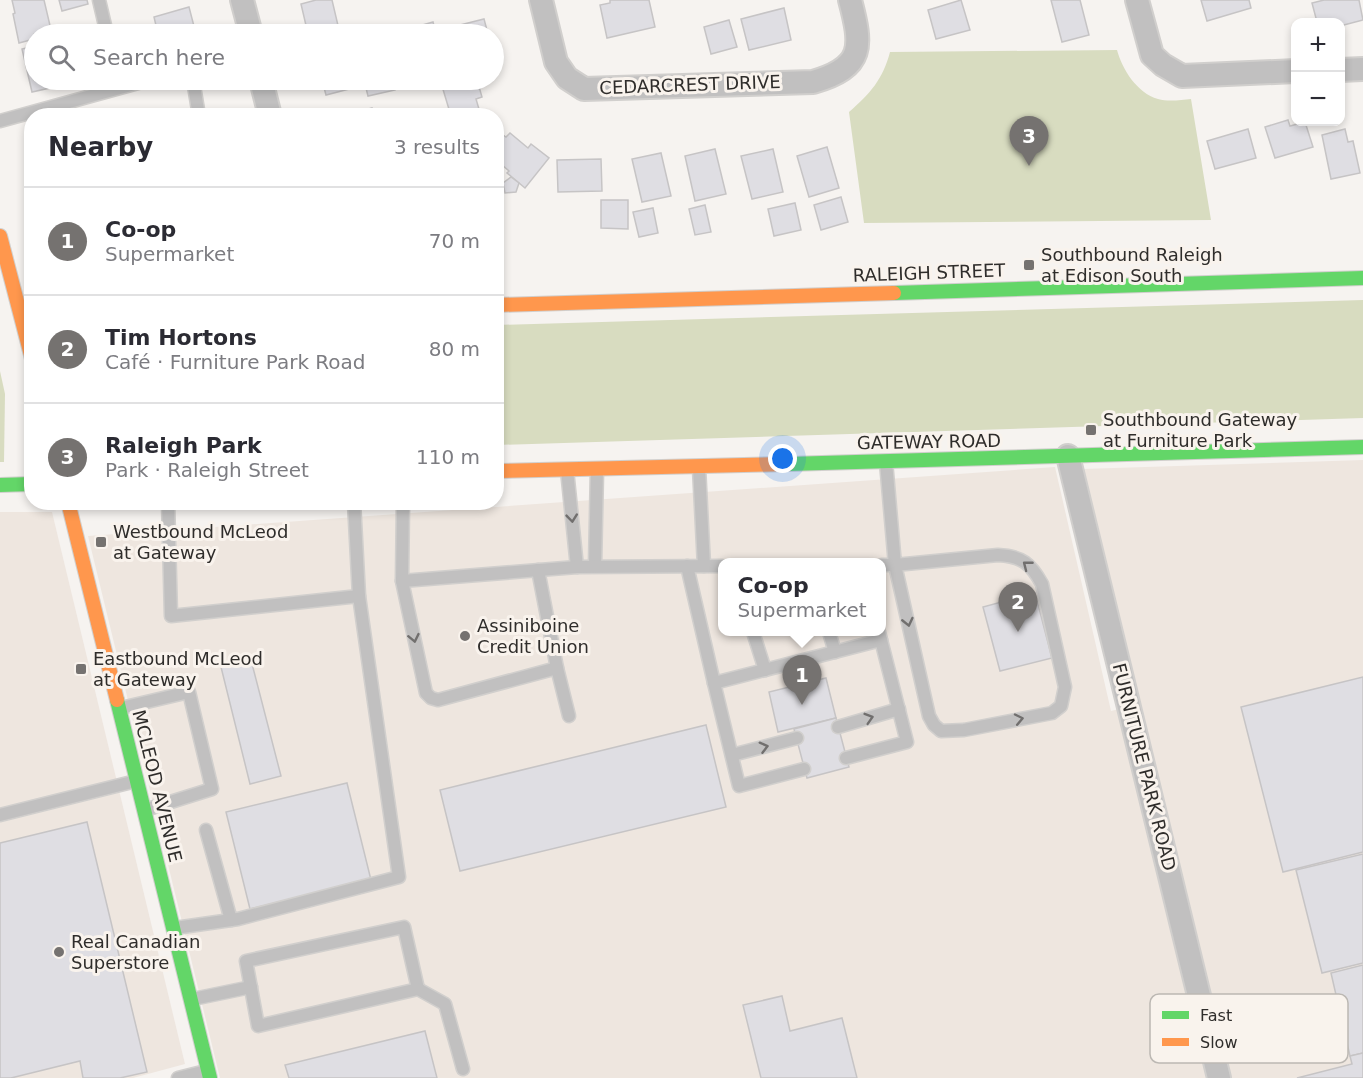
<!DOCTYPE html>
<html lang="en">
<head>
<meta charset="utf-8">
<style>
	:root { --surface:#fff; --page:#f2f2f3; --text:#2b2b33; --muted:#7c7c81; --line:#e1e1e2; --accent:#757270 }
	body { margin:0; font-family:"DejaVu Sans",sans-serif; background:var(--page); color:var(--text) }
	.controls { position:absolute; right:18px; top:18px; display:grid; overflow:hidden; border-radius:12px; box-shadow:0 3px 9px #0003 }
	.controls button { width:54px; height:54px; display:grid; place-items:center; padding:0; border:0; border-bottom:2px solid var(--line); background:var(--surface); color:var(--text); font:30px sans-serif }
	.you { position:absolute; left:783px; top:459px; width:21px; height:21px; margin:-15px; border:4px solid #fff; border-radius:50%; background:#1a73e8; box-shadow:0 0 0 9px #1a73e833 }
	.badge { display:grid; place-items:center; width:39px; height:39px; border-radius:50%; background:var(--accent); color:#fff; font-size:20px; font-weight:700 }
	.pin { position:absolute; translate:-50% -50px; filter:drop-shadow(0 2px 3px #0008) }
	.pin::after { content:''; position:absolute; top:32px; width:21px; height:18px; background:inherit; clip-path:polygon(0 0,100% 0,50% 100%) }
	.popup { position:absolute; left:718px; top:558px; width:168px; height:78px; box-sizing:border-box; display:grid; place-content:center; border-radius:12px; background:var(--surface); filter:drop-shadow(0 2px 4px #0005); font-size:20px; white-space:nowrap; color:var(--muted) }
	.popup b { font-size:22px; color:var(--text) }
	.popup::after { content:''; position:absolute; left:50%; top:100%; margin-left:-12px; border:12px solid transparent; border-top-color:var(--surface) }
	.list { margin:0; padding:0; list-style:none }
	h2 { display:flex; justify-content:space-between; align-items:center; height:78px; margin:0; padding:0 24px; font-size:26px }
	h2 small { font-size:20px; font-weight:400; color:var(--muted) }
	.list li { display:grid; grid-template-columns:39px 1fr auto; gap:18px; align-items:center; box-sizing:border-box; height:108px; padding:0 24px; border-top:2px solid var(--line) }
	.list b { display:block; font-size:22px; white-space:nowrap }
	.list p { margin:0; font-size:20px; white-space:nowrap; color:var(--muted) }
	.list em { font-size:20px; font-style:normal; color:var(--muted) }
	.icon { flex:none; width:33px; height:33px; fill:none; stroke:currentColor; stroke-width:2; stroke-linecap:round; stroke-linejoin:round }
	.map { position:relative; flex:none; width:1363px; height:1078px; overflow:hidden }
	.search { position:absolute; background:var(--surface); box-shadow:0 3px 9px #0003; left:24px; top:24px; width:480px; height:66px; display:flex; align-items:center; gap:15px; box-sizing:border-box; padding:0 21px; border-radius:33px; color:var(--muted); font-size:22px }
	.panel { position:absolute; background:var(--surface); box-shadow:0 3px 9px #0003; left:24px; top:108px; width:480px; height:402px; border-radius:24px }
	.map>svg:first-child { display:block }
	.built { fill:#eee6df; fill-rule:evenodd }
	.green { fill:#d8dcc0 }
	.building { fill:#dfdee3; stroke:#c6c4c5; stroke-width:1.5 }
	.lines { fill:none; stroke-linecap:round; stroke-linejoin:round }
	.lane-casing { stroke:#d1cfcd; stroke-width:15 }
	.street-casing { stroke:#d1cfcd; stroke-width:26 }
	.fast-casing { stroke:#d1cfcd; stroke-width:16 }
	.slow-casing { stroke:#d1cfcd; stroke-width:16 }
	.lane { stroke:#c1c0c0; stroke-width:12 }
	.street { stroke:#c1c0c0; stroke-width:22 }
	.fast { stroke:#63d668; stroke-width:14 }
	.slow { stroke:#ff974d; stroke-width:14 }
	.oneway { stroke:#716f6e }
	.poi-dot { fill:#757270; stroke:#f9f3ed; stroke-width:2 }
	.labels { text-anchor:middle; stroke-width:6; stroke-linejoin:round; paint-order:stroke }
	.street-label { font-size:18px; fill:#2f2d2b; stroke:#f9f3ed }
	.poi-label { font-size:18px; fill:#2f2d2b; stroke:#f9f3ed; text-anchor:start }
	.key { fill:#f9f3ed; stroke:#bcb8b3; stroke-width:1.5 }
	.key-label { font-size:16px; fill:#2f2d2b }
</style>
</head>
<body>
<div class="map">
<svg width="1363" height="1078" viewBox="0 0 1363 1078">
	<rect width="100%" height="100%" fill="#f6f3f0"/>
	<g class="built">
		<path d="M1363 460V1078H220L88 536 1055 467 1111 711 1139 704 1082 469ZM722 562H882V632H722Z"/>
		<polygon points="0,512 52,512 185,1064 133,1078 0,1078"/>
	</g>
	<g class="green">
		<path d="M1117 50C1122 69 1137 93 1158 99 1168 102 1181 100 1191 99L1211 220 864 223 849 112C870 94 883 79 890 52Z"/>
		<polygon points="1363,300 1363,418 497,445 497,325"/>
		<polygon points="0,371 5,394 4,462 0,462"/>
	</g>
	<g class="building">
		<polygon points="12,0 44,0 52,34 34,34 34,39 19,43 13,14 15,13"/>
		<polygon points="59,0 87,0 88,4 62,11"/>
		<polygon points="316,0 332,0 340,34 308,34 301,4"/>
		<polygon points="610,0 649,0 655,27 607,38 600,5 610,3"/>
		<polygon points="961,0 970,30 936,39 928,10"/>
		<polygon points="1051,0 1080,0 1089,35 1062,42"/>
		<polygon points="1201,0 1249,0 1251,8 1207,21"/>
		<polygon points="1324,0 1359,0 1363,20 1340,26 1340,22 1317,22 1312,3"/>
		<polygon points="189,7 196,34 158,34 154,17"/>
		<polygon points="784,8 791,40 749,50 741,19"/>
		<polygon points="484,19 488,34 454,34 452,27"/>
		<polygon points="729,20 737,47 711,54 704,27"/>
		<polygon points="433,22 436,34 414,34 412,28"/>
		<polygon points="34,46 34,80 67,80 68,84 32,92 22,49"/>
		<polygon points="78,80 105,80 105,82 80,88"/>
		<polygon points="322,80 355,80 357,87 326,95"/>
		<polygon points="364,80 393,80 395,90 368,96"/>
		<polygon points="465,80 477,80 482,97 476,99 481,116 451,116 442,86"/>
		<polygon points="372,108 374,116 344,116"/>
		<polygon points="1288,120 1290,126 1305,122 1313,147 1275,158 1265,127"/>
		<polygon points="1248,129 1256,158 1215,169 1207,141"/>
		<polygon points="1345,129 1348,142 1353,141 1360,173 1331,179 1322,135"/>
		<polygon points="496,130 506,137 510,133 528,148 531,144 549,158 525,188 507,173 509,171 496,160"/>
		<polygon points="827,147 839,188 809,197 797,156"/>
		<polygon points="715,149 726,194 695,201 685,156"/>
		<polygon points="773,149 783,192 752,199 741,156"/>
		<polygon points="661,153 671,196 642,202 632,159"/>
		<polygon points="601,159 602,191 558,192 557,160"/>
		<polygon points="511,177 519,183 516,192 505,193 503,183"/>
		<polygon points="841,197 848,222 821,230 814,205"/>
		<polygon points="601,200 628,200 628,229 601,228"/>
		<polygon points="795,203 801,230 774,236 768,209"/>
		<polygon points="705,205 711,232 695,235 689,209"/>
		<polygon points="653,208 658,233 639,237 633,212"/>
		<polygon points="1035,593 1052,658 1000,671 983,607"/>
		<polygon points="251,660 281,776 250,784 221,667"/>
		<polygon points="1363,677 1363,852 1283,872 1241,707"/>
		<polygon points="826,678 836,718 778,732 769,692"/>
		<polygon points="836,718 849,767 807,778 794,729"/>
		<polygon points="706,725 726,807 460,871 440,790"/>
		<polygon points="347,783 371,880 250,909 226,812"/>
		<polygon points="87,822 147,1072 120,1078 83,1078 80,1061 11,1078 0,1078 0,843"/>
		<polygon points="1363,854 1363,963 1322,973 1296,870"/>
		<polygon points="1363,965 1363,1053 1350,1056 1331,973"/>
		<polygon points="782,996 790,1031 842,1018 857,1078 761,1078 743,1005"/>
		<polygon points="425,1031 437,1078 289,1078 285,1065"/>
		<polygon points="1363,1053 1363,1078 1297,1078 1352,1064 1350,1056"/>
	</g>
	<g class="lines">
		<defs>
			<g id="lane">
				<polyline points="99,0 107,34"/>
				<polyline points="193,80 199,116"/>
				<polyline points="0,121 149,80"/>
				<polyline points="699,468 704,566"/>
				<polyline points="567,470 577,567"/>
				<polyline points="168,502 171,616 359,596"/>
				<polyline points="403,502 402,581 426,693 431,698 438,700 557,668"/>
				<path d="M882 565H895L998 555C1022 556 1031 564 1042 584L1065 687 1061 706 1052 713 964 730 941 731 934 725 929 716 895 565 886 462"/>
				<polyline points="595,566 597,469"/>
				<polyline points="687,566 714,683 881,640 879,632"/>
				<polyline points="538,570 557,668 569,716"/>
				<polyline points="402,581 577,567 722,566"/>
				<polyline points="753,632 765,670"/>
				<polyline points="829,632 835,652"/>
				<polyline points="714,683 739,786 804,769"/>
				<polyline points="121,708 189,692 212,789 145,810"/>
				<polyline points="838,727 899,709"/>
				<polyline points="732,755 797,738"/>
				<polyline points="846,758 907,742 881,640"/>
				<polyline points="0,815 136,781"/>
				<polyline points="206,830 231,920"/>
				<polygon points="404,927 418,989 258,1026 246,961"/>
				<polyline points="175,928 238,919 399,877 359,596 354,502"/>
				<polyline points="418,989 445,1004 463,1069"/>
				<polyline points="193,999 251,987"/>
				<polyline points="178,1078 206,1071"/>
			</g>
			<g id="street">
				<polyline points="242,0 251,34"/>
				<path d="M541 0 556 62 567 78 584 89 813 82C865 67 862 46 850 0"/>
				<polyline points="1137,0 1152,55 1163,65 1182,76 1296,71"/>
				<polyline points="1340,70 1363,69"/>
				<polyline points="261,80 270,116"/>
				<polyline points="1068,456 1219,1078"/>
			</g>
			<g id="fast">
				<polyline points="894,293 1363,278"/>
				<polyline points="788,464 1363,447"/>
				<polyline points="0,485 32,484"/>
				<polyline points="117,700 210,1078"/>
			</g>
			<g id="slow">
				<polyline points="0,236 32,359"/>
				<polyline points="496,305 894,293"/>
				<polyline points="496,471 788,464"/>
				<polyline points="68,502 117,700"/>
			</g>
		</defs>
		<use href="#lane" class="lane-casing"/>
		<use href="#street" class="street-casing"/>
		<use href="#fast" class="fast-casing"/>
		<use href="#slow" class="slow-casing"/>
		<use href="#lane" class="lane"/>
		<use href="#street" class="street"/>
		<use href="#fast" class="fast"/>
		<use href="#slow" class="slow"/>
	</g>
	<defs><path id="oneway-chevron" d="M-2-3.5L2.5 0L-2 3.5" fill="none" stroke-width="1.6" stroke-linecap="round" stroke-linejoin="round" transform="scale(1.5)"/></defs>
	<g class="oneway">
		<use href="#oneway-chevron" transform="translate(572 518) rotate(84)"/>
		<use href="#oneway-chevron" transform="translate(1027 565) rotate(-142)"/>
		<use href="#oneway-chevron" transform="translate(908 622) rotate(77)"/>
		<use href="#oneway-chevron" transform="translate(414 638) rotate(78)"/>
		<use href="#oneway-chevron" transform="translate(869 718) rotate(-17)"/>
		<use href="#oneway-chevron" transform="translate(1019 719) rotate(-12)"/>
		<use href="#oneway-chevron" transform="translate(764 747) rotate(-15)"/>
	</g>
	<g class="poi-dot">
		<rect x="1023" y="259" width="12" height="12" rx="3"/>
		<rect x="1085" y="424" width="12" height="12" rx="3"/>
		<rect x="95" y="536" width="12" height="12" rx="3"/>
		<circle cx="465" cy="636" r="6"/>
		<rect x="75" y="663" width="12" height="12" rx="3"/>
		<circle cx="59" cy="952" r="6"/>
	</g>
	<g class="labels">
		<g class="street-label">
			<text transform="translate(690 85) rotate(-2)" y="6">CEDARCREST DRIVE</text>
			<text transform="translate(929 273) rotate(-2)" y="6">RALEIGH STREET</text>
			<text transform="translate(929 442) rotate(-1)" y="6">GATEWAY ROAD</text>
			<text transform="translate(1144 767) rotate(76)" y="6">FURNITURE PARK ROAD</text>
			<text transform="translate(157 786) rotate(76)" y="6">MCLEOD AVENUE</text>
		</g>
		<g class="poi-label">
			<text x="1041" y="261">Southbound Raleigh<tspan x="1041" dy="21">at Edison South</tspan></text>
			<text x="1103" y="426">Southbound Gateway<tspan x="1103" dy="21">at Furniture Park</tspan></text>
			<text x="113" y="538">Westbound McLeod<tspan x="113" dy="21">at Gateway</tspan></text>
			<text x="477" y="632">Assiniboine<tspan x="477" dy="21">Credit Union</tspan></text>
			<text x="93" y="665">Eastbound McLeod<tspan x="93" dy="21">at Gateway</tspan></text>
			<text x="71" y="948">Real Canadian<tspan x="71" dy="21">Superstore</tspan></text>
		</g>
	</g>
	<rect x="1150" y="994" width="198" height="69" rx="9" class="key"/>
	<rect x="1162" y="1011" width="27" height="8" fill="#63d668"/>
	<rect x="1162" y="1038" width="27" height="8" fill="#ff974d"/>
	<g class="key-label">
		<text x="1200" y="1021">Fast</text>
		<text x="1200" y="1048">Slow</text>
	</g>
</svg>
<div class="controls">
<button>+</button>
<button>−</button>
</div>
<div class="you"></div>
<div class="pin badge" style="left:802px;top:705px">1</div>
<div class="popup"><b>Co-op</b>Supermarket</div>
<div class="pin badge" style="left:1018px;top:632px">2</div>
<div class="pin badge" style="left:1029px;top:166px">3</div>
<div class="search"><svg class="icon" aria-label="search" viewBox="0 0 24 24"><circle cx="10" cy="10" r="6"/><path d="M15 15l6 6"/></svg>Search here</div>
<section class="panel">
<h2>Nearby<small>3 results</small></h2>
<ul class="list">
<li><span class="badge">1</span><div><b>Co-op</b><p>Supermarket</p></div><em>70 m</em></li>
<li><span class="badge">2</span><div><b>Tim Hortons</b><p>Café · Furniture Park Road</p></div><em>80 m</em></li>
<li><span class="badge">3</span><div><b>Raleigh Park</b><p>Park · Raleigh Street</p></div><em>110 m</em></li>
</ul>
</section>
</div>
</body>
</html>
